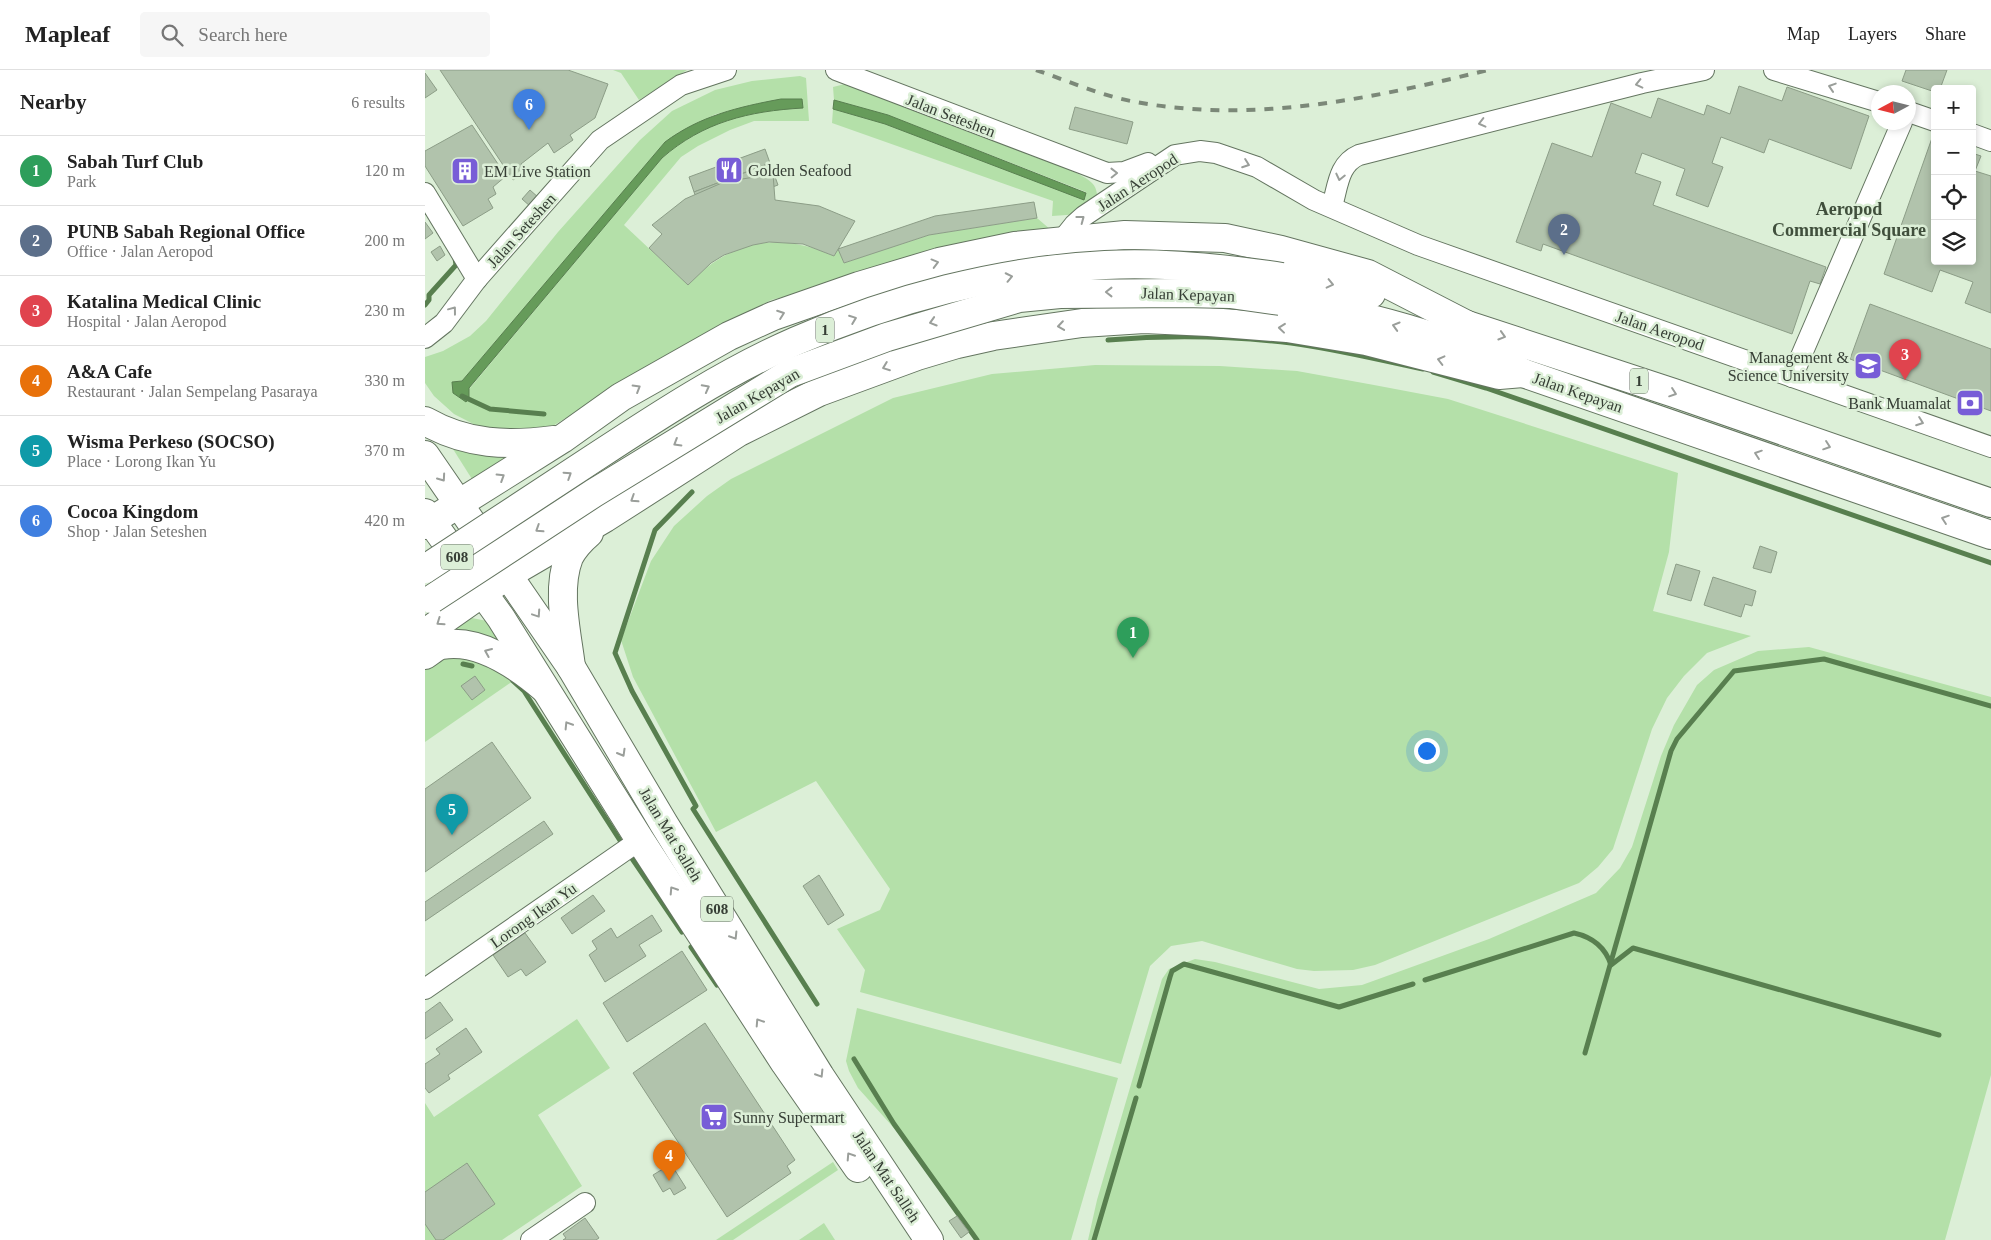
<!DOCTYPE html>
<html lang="en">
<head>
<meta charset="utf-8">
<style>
	:root { --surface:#fff; --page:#f6f6f6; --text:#222; --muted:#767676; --line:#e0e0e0; --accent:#0b8043 }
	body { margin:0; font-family:"Times New Roman",serif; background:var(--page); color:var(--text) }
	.controls { position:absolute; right:15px; top:15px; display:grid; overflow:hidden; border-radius:5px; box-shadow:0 2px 8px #0003 }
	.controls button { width:45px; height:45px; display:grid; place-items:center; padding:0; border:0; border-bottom:1px solid var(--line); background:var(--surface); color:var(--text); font:25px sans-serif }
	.compass { position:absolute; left:1446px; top:15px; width:45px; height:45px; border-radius:50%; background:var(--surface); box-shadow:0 2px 8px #0003; rotate:263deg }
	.you { position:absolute; left:1001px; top:680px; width:18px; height:18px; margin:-12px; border:4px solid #fff; border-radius:50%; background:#1a73e8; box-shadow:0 0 0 8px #1a73e833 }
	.badge { display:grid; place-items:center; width:32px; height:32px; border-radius:50%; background:var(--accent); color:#fff; font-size:16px; font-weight:700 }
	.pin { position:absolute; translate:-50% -41px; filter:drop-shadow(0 1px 2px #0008) }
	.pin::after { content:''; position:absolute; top:26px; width:18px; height:15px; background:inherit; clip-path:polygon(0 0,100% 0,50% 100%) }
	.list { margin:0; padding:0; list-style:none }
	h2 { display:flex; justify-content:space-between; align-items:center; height:65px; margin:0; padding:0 20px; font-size:21px }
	h2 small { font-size:16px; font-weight:400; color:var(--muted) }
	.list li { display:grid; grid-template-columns:32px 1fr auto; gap:15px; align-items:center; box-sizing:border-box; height:70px; padding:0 20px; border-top:1px solid var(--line) }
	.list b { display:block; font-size:19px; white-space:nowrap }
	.list p { margin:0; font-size:16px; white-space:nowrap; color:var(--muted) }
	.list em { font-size:16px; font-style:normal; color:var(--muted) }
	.icon { flex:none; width:28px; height:28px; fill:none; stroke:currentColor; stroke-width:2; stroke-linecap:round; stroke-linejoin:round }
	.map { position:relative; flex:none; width:1566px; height:1170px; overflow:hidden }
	header { display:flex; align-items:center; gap:30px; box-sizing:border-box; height:70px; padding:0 25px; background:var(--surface); border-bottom:1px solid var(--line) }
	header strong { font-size:24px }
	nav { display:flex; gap:28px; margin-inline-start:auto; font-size:18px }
	.search { width:350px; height:45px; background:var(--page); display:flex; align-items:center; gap:12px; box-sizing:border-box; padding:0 18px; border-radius:5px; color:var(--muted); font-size:19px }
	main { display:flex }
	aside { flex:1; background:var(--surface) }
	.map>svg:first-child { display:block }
	.green { fill:#b4e0a9; fill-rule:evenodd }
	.water { fill:#669b5a; stroke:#587f4f }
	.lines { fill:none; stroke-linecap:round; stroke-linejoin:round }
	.stream { stroke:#587f4f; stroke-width:5 }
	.building { fill:#b1c3ac; stroke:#8c9d87 }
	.minor-casing { stroke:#647560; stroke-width:22 }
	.primary-casing { stroke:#647560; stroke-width:30 }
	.trunk-casing { stroke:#647560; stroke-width:30 }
	.minor { stroke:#fff; stroke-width:20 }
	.primary { stroke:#fff; stroke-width:28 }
	.trunk { stroke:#fff; stroke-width:28 }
	.rail { stroke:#7b8878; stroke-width:4; stroke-dasharray:9 9; stroke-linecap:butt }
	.trunk-bridge-casing { stroke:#647560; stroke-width:30; stroke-linecap:butt }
	.trunk-bridge { stroke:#fff; stroke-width:28 }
	.oneway { stroke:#9a9e9a }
	.labels { text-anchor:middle; stroke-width:5; stroke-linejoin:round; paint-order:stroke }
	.shield { fill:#dcefd7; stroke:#687366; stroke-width:1 }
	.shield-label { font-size:15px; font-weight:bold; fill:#363e35 }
	.street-label { font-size:16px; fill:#363e35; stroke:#dcefd7 }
	.poi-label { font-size:16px; fill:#363e35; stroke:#dcefd7; text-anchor:start }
	.neighbourhood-label { font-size:18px; font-weight:bold; fill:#404f3c; stroke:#dcefd7 }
</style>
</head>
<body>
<header>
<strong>Mapleaf</strong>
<div class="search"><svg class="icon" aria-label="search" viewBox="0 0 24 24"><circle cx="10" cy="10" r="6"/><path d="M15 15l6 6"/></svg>Search here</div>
<nav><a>Map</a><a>Layers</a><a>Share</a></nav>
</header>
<main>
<aside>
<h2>Nearby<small>6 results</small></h2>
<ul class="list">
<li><span class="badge" style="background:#2e9e5b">1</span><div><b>Sabah Turf Club</b><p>Park</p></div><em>120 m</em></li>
<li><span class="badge" style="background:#5c6f8a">2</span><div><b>PUNB Sabah Regional Office</b><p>Office · Jalan Aeropod</p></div><em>200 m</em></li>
<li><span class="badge" style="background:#e0444e">3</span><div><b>Katalina Medical Clinic</b><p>Hospital · Jalan Aeropod</p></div><em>230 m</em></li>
<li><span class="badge" style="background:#e8710a">4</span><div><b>A&amp;A Cafe</b><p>Restaurant · Jalan Sempelang Pasaraya</p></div><em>330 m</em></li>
<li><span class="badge" style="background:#0f9aa8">5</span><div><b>Wisma Perkeso (SOCSO)</b><p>Place · Lorong Ikan Yu</p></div><em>370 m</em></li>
<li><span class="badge" style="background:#3f7fe0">6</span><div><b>Cocoa Kingdom</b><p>Shop · Jalan Seteshen</p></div><em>420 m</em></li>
</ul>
</aside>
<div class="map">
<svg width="1566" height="1170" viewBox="0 0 1566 1170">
	<rect width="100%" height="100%" fill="#dcefd7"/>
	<g class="green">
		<polygon points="188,0 262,0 214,30 196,3"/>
		<path d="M375 6 381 8 384 51H329L305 60 273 76 256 87 199 155 263 215C305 170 353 161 409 186L413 179 419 193 504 165 612 148 626 160 346 230 259 275 118 362 62 361 29 344 9 326 0 313V287L18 281 45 266 61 251 133 162 215 70 247 41 290 20 327 11ZM377 29V38C324 41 278 52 237 88L44 319V328L27 312 37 311 240 72 254 62 291 44Z"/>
		<path d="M420 14 602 81 601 84C618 90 655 101 667 113 673 119 672 127 673 135L656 144 627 146 628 131 407 53 408 39 460 54 659 129 661 122 463 45 409 30 408 17Z"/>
		<polygon points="670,295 795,296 872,301 949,315 1023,329 1253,403 1244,482 1228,541 1326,566 1282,583 1259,606 1242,628 1227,659 1188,779 1173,797 1154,813 950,895 928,900 889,901 872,899 777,871 746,876 725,896 696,994 435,922 440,900 412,859 455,840 465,819 391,711 291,762 208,607 196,570 226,491 249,456 282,426 306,409 468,328 567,304"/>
		<polygon points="21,368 94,387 52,417"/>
		<polygon points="47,548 62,551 75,573 23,563"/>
		<polygon points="1384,577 1566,627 1566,1005 1520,1170 663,1170 672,1130 737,909 744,899 770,889 790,892 894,919 937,915 1064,869 1171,823 1195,798 1207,777 1236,686 1249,655 1272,615 1289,600 1333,581"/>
		<polygon points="18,586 61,592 88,611 0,672 0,593"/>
		<polygon points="432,938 693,1008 646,1170 549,1170 485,1076 433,1018 424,1001 421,991"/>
		<polygon points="152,949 185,998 113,1045 157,1116 77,1170 0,1170 0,1033 9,1047"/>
		<polygon points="408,1092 413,1100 308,1170 291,1170"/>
		<polygon points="399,1153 410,1170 374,1170"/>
	</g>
	<g class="water">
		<path d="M356 29H377L378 38C324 41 278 52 237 88L44 318V328L41 332 28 323 27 312 37 311 240 72C275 46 313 37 356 29Z"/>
		<polygon points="409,30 463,45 661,123 659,130 460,54 408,39"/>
	</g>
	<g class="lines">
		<g class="stream">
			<polyline points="0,235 4,230 4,225 31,195 30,188"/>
			<path d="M683 270C743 265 806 266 866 273 911 279 954 290 998 299"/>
			<polyline points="1008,302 1061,318 1566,493"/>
			<polyline points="37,326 65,339 119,344"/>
			<polyline points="267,422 230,460 190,583 207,621 271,736 268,739 392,934"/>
			<polyline points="38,594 47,596"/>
			<polyline points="88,611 99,621 196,772"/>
			<polyline points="206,787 257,862"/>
			<polyline points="266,877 292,915"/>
			<path d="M1000 910 1149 863C1167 867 1180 876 1186 895L1208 878 1514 965"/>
			<polyline points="1160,983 1246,681 1252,669 1309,601 1399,589 1566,636"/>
			<polyline points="429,989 469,1054 552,1170"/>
			<polyline points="714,1016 745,907 747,901 759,894 914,937 988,914"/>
			<polyline points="669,1170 711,1028"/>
		</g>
	</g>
	<g class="building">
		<polygon points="15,0 143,0 183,14 170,48 145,65 148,70 129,83 123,73 96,94 101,101 88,110"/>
		<polygon points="1481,0 1522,0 1515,19 1510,19 1510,22 1477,11"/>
		<polygon points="0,3 12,20 0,28"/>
		<polygon points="1314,16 1357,31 1362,17 1444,46 1426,99 1344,69 1339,83 1296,67 1287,93 1298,97 1283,137 1251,125 1260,99 1217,83 1210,103 1236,112 1228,135 1401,197 1395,214 1385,211 1367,264 1118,174 1116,181 1091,172 1127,73 1167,87 1186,33 1226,48 1233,28 1279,45 1282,35 1305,44"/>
		<polygon points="650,37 708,52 702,74 644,59"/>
		<polygon points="47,55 81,106 68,117 71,124 63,129 68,138 38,156 0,96 0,81"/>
		<polygon points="1507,68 1510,69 1510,191 1547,191 1547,83 1556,86 1550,101 1566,106 1566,243 1540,233 1548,212 1515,200 1507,222 1459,204"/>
		<polygon points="340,79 345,93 269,122 264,107"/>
		<polygon points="345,93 353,115 277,143 269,122"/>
		<polygon points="348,104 350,130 394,136 430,151 409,186 378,174 344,172 328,175 299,185 286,193 263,215 224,178 237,164 227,155 260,129 299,112"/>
		<polygon points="105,120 114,128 106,137 97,129"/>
		<polygon points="609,132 612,148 504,165 419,193 413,179 510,146"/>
		<polygon points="0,152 8,163 0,169"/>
		<polygon points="15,176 20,185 12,191 6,182"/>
		<polygon points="1445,234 1566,279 1566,341 1425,289"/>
		<polygon points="1335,476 1352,482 1346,503 1328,498"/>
		<polygon points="1251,494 1275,501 1266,531 1242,524"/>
		<polygon points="1288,507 1331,521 1327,536 1320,534 1316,547 1279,535"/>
		<polygon points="50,606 60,620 47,630 36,616"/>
		<polygon points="67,672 106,728 0,802 0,719"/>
		<polygon points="119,751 128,764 0,851 0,832"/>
		<polygon points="394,805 419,845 403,855 378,816"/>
		<polygon points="168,825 180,841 147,864 136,848"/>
		<polygon points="227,845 237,861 214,875 221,886 180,912 164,885 172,879 167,871 186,858 192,868"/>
		<polygon points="100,863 121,892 101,906 96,899 83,907 68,885"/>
		<polygon points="257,881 282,920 202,972 178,933"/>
		<polygon points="15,932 28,950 0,969 0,943"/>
		<polygon points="280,953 370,1090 362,1096 366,1103 302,1147 208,1003"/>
		<polygon points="41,958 57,982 23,1005 25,1009 4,1023 0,1018 0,994 15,984 11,979"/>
		<polygon points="42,1093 70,1134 18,1170 11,1170 0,1154 0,1122"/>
		<polygon points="246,1094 261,1118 249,1125 245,1118 238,1122 228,1105"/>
		<polygon points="532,1146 544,1162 536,1168 524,1151"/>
		<polygon points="160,1148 174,1168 171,1170 138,1170 141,1168 138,1164"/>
	</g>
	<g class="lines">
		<defs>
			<g id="minor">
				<polyline points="411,0 682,103 699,102 723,93"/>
				<polyline points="1349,0 1454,32"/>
				<polyline points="1484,42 1510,51"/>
				<polyline points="1547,64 1566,71"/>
				<polyline points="0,123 52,209"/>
				<path d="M907 136C913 117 913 94 934 85L1217 13 1279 0"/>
				<polyline points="637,170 649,155 659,146 750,85 775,81 791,83 832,97 889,130 993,175 1566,377"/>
				<polyline points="0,268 19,253 52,209 175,70 256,15 301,0"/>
				<polyline points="1367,307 1477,52"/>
				<polyline points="0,919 215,770"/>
				<polyline points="106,1170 160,1133"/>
			</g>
			<g id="primary">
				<polyline points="0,385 146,597 239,754 395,1006 504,1170"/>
				<polyline points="0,443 76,548 215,770 360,993 433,1098"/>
			</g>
			<g id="trunk">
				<polyline points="857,207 896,211 946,224"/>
				<path d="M855 231C899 236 941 247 983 259 1023 271 1062 282 1098 303L1566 465"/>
				<polyline points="1027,250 1249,323 1566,433"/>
				<path d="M0 351C42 375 83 376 129 370"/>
				<polyline points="0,455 137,369 196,327 304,266 348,246 434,216 514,192 590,176 700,165 800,168 856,180 943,204 1044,256"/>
				<polyline points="0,563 84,504 180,448 314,362 394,322 492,286 532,274 568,266 657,253 719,249 784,252 862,258 941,271 1074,305 1098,303"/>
				<path d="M0 585C5 582 11 576 17 575 54 568 92 595 119 618"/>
				<path d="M146 597C142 563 131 520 144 487 148 479 157 469 164 463"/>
			</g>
		</defs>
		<use href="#minor" class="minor-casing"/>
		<use href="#primary" class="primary-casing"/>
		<use href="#trunk" class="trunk-casing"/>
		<use href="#minor" class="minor"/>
		<use href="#primary" class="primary"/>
		<use href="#trunk" class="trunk"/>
		<path class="rail" d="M611 0C643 11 677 26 711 32 829 54 949 28 1063 0"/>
		<defs>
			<g id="trunk-bridge">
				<path d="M0 499C56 462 112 425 169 388 233 346 300 302 371 271 467 229 575 200 680 195 739 192 798 198 857 207"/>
				<polyline points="7,529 169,423 365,303 462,267 594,228 635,224 757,223 805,224 855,231"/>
			</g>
		</defs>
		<use href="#trunk-bridge" class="trunk-bridge-casing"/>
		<use href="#trunk-bridge" class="trunk-bridge"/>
	</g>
	<defs><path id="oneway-chevron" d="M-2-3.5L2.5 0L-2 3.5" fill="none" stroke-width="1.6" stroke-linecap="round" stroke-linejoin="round" transform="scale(1.25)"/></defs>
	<g class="oneway">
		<use href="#oneway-chevron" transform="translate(1214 14) rotate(167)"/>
		<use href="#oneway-chevron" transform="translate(1407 17) rotate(-162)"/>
		<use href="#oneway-chevron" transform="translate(1057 53) rotate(166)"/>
		<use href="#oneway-chevron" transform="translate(821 94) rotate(20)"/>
		<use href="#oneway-chevron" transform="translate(689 103) rotate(-1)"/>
		<use href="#oneway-chevron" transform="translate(915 107) rotate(103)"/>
		<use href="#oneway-chevron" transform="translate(656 149) rotate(-37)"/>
		<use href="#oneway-chevron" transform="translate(510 193) rotate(-15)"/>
		<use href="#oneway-chevron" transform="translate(584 207) rotate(-12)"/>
		<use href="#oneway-chevron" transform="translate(905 214) rotate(13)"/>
		<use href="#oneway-chevron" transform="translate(684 222) rotate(-180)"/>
		<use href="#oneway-chevron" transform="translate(28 240) rotate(-53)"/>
		<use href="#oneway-chevron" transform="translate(356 244) rotate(-20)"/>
		<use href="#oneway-chevron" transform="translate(428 249) rotate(-21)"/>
		<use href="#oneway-chevron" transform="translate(508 252) rotate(163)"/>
		<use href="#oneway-chevron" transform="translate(636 256) rotate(172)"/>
		<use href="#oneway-chevron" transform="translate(971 256) rotate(-164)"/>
		<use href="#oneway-chevron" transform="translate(857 258) rotate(-174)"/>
		<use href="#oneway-chevron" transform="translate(1077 266) rotate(17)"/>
		<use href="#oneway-chevron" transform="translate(1016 290) rotate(-166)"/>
		<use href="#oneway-chevron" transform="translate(461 297) rotate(159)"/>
		<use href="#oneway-chevron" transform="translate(212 318) rotate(-31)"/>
		<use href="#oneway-chevron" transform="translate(281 318) rotate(-28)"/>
		<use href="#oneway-chevron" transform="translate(1248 323) rotate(19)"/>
		<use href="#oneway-chevron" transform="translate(1495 352) rotate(20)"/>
		<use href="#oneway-chevron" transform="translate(252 373) rotate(149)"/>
		<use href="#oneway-chevron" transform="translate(1402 376) rotate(19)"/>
		<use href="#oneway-chevron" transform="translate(1333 384) rotate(-161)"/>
		<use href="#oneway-chevron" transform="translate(143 405) rotate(-33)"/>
		<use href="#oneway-chevron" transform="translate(76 407) rotate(-32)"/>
		<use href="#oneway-chevron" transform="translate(17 408) rotate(55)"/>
		<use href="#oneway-chevron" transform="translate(209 429) rotate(147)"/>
		<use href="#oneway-chevron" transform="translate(1520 449) rotate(-161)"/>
		<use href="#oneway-chevron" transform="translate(114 459) rotate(147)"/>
		<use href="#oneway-chevron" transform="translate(112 544) rotate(56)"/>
		<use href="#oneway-chevron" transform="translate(15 552) rotate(145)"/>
		<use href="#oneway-chevron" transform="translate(63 582) rotate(-157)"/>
		<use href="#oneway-chevron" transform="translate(143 655) rotate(-122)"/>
		<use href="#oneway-chevron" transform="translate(197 683) rotate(60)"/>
		<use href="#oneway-chevron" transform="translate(248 820) rotate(-123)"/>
		<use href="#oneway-chevron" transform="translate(309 866) rotate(58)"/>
		<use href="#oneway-chevron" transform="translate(334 952) rotate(-123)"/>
		<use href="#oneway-chevron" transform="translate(395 1004) rotate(58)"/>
		<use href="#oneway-chevron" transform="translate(425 1086) rotate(-123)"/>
	</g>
	<defs>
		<symbol id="restaurant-square" viewBox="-11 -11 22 22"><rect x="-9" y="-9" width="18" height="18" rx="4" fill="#785dd7" stroke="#dcefd7"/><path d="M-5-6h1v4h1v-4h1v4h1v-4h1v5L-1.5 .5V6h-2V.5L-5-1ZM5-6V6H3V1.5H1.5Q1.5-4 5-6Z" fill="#fff"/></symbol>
		<symbol id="building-square" viewBox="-11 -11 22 22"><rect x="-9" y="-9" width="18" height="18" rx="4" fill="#785dd7" stroke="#dcefd7"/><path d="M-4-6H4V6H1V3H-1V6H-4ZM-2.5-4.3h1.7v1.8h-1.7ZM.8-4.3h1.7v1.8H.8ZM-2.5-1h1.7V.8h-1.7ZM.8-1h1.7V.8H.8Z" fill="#fff"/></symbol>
		<symbol id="university-square" viewBox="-11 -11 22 22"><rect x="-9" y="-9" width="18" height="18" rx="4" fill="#785dd7" stroke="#dcefd7"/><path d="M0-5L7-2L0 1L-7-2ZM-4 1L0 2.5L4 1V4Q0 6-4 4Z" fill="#fff"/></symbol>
		<symbol id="bank-square" viewBox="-11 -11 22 22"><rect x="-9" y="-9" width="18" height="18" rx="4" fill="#785dd7" stroke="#dcefd7"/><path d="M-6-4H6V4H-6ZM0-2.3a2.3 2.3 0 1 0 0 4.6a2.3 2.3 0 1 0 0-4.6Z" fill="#fff"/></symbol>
		<symbol id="supermarket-square" viewBox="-11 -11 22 22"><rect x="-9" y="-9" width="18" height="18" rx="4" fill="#785dd7" stroke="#dcefd7"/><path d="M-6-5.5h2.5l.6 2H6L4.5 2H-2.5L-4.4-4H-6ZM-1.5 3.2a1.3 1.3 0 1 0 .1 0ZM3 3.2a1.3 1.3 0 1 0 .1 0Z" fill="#fff"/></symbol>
	</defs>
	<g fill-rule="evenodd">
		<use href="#restaurant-square" x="288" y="84" width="32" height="32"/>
		<use href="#building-square" x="24" y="85" width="32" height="32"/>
		<use href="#university-square" x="1427" y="280" width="32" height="32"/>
		<use href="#bank-square" x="1529" y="317" width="32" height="32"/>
		<use href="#supermarket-square" x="273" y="1031" width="32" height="32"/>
	</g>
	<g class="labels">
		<g class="shield">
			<rect x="391" y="247.5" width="18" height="25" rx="4"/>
			<rect x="1205" y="298.5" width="18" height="25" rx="4"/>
			<rect x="16" y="474.5" width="32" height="25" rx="4"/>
			<rect x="276" y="826.5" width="32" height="25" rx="4"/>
		</g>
		<g class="shield-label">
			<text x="400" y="265">1</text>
			<text x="1214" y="316">1</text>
			<text x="32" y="492">608</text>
			<text x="292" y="844">608</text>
		</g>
		<g class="street-label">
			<text transform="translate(526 45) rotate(21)" y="6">Jalan Seteshen</text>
			<text transform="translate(712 112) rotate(-33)" y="6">Jalan Aeropod</text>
			<text transform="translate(96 160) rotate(-48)" y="6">Jalan Seteshen</text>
			<text transform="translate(763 224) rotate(2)" y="6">Jalan Kepayan</text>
			<text transform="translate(1235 260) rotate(19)" y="6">Jalan Aeropod</text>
			<text transform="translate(1153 322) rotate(19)" y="6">Jalan Kepayan</text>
			<text transform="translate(332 325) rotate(-30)" y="6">Jalan Kepayan</text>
			<text transform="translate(246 764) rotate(59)" y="6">Jalan Mat Salleh</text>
			<text transform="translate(108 845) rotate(-35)" y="6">Lorong Ikan Yu</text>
			<text transform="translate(462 1106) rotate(56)" y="6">Jalan Mat Salleh</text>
		</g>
		<g class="poi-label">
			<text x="323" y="106">Golden Seafood</text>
			<text x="59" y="107">EM Live Station</text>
			<text x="1424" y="293" text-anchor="end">Management &amp;<tspan x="1424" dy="18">Science University</tspan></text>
			<text x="1526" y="339" text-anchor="end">Bank Muamalat</text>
			<text x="308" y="1053">Sunny Supermart</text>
		</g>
		<g class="neighbourhood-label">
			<text x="1424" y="145">Aeropod<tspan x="1424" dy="21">Commercial Square</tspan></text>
		</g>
	</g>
</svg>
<div class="controls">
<button>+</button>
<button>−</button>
<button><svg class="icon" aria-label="locate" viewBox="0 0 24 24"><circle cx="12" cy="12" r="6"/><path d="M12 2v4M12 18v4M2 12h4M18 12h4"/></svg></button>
<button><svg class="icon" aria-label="layers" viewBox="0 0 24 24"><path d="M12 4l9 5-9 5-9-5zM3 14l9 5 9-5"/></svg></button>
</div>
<svg class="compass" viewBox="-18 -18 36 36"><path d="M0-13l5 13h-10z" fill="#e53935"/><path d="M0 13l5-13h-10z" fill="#767676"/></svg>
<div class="you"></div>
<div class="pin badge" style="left:708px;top:588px;background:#2e9e5b">1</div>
<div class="pin badge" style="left:1139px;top:185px;background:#5c6f8a">2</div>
<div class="pin badge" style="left:1480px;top:310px;background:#e0444e">3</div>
<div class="pin badge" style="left:244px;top:1111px;background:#e8710a">4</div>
<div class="pin badge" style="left:27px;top:765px;background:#0f9aa8">5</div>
<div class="pin badge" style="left:104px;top:60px;background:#3f7fe0">6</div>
</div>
</main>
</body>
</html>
